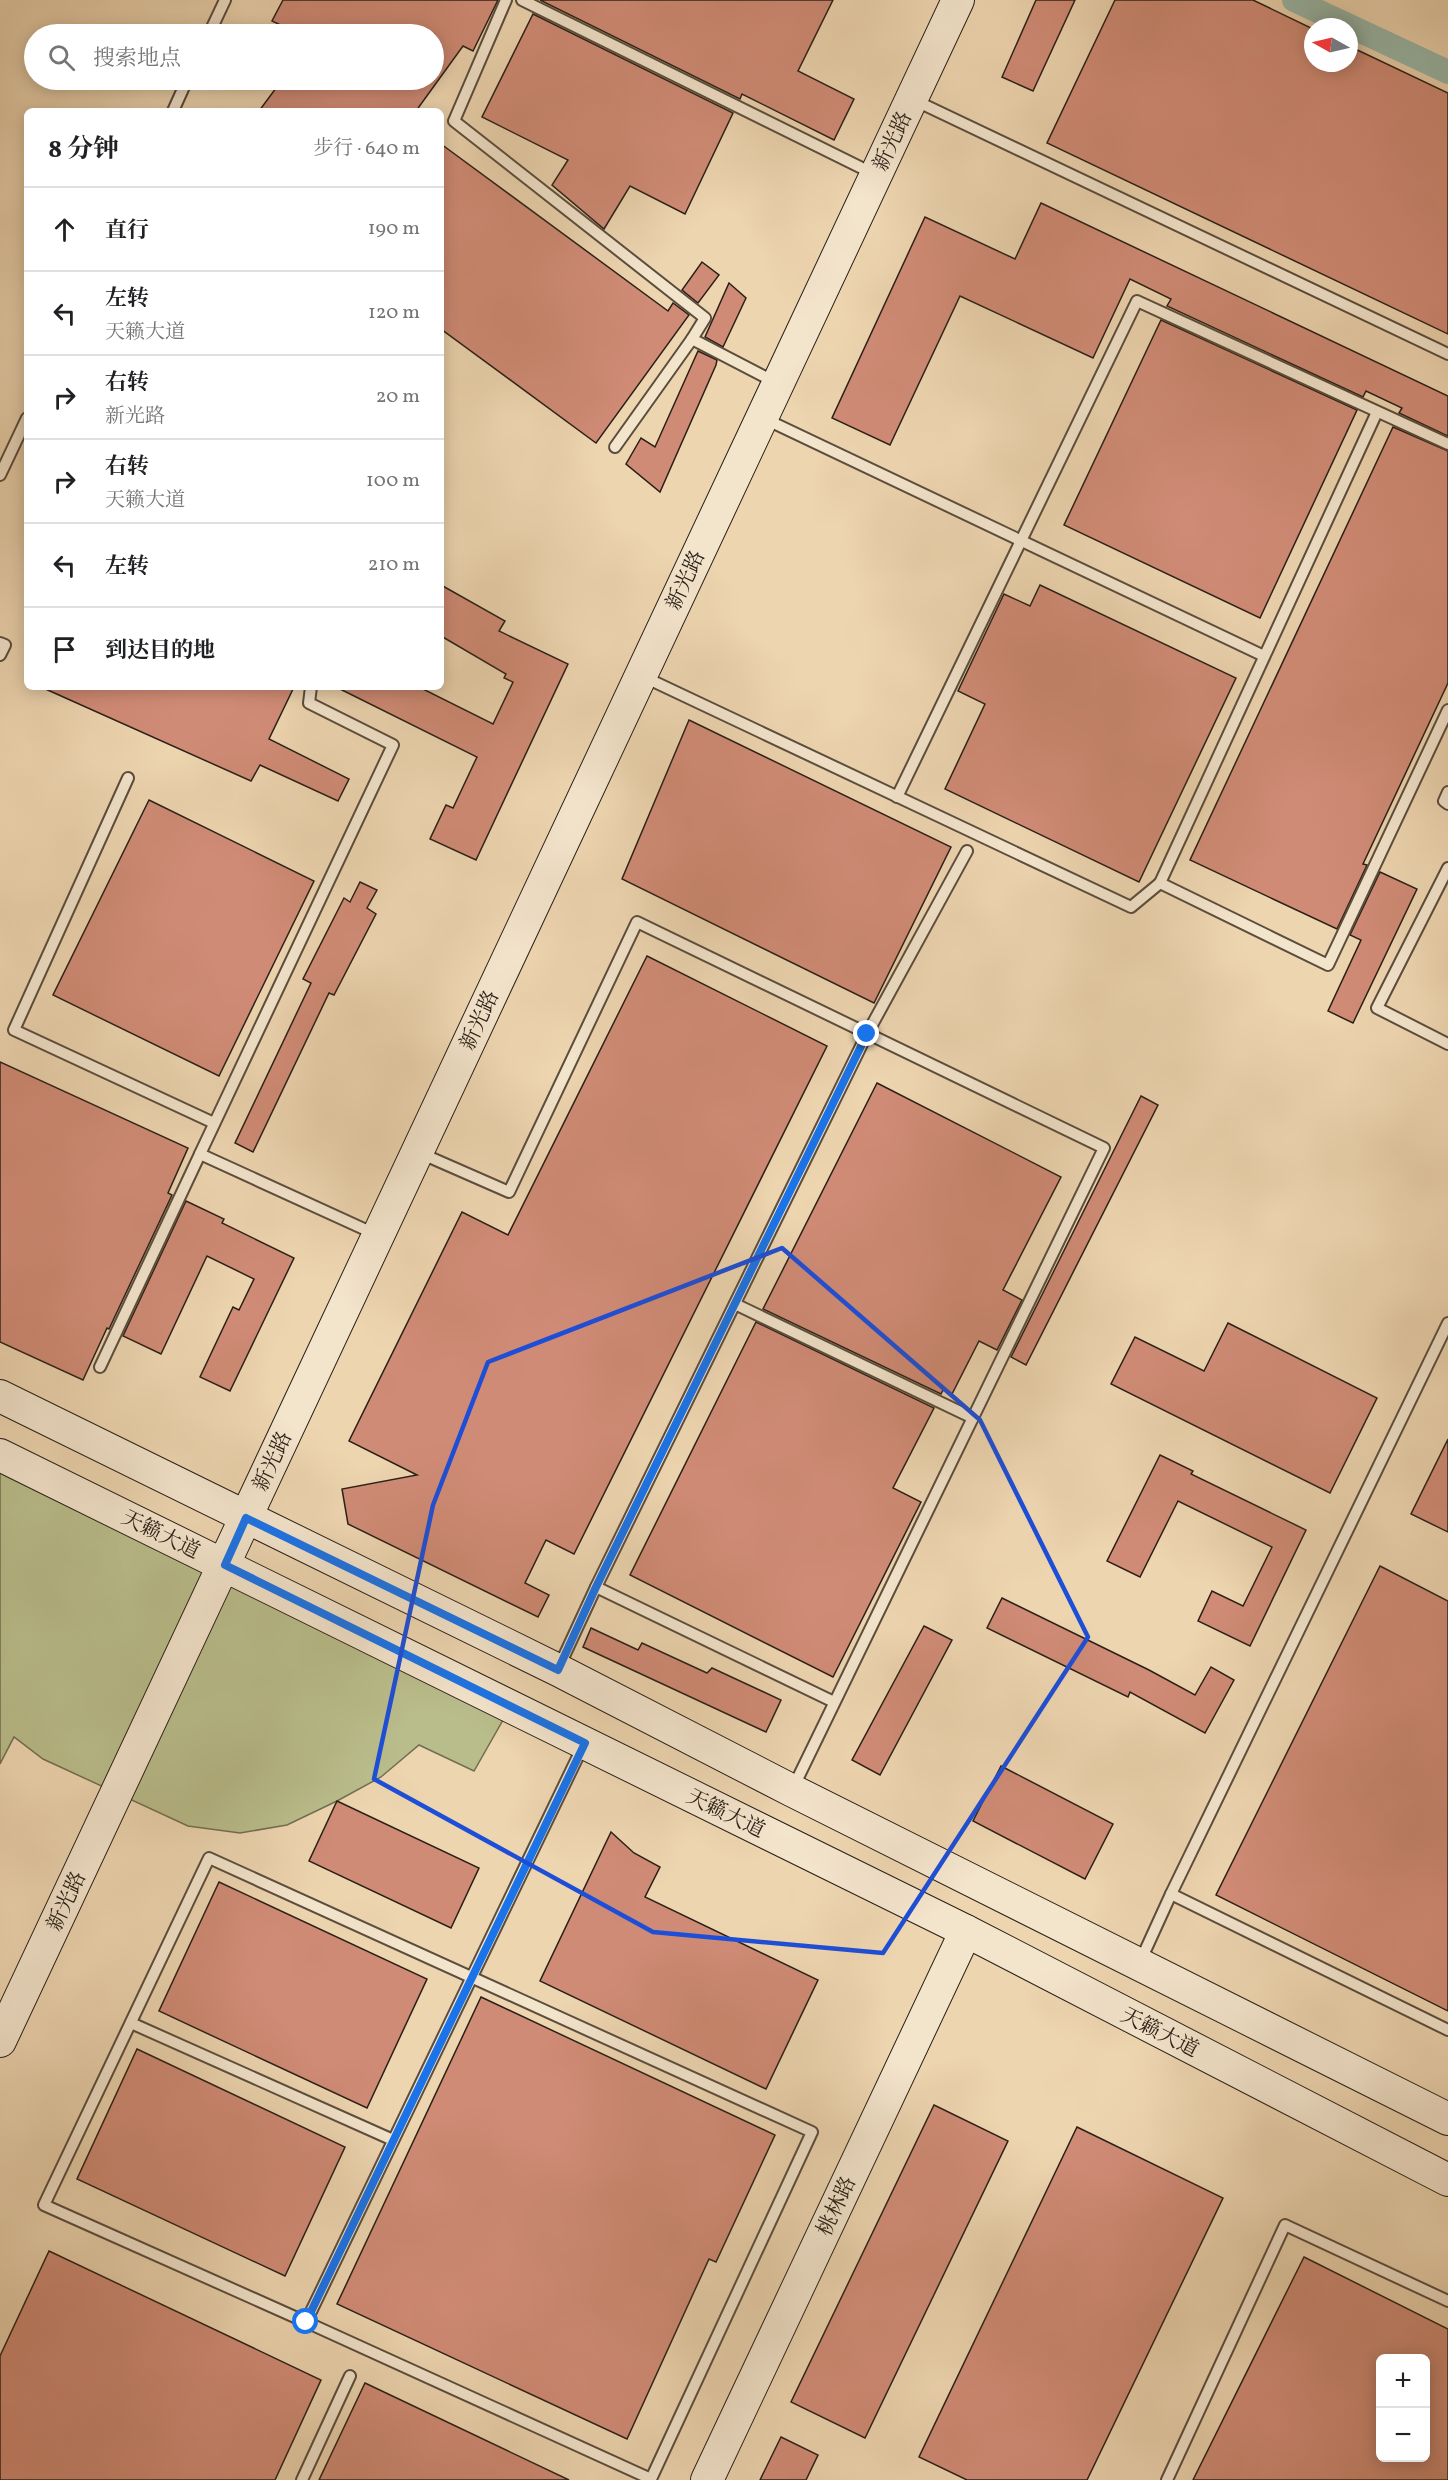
<!DOCTYPE html>
<html lang="zh">
<head>
<meta charset="utf-8">
<style>
	:root { --surface:#fff; --page:#f6f6f6; --text:#202124; --muted:#757577; --line:#e0e0e0 }
	body { margin:0; font-family:Vollkorn,"Noto Serif SC",serif; background:var(--page); color:var(--text) }
	.controls { position:absolute; right:18px; bottom:18px; display:grid; overflow:hidden; border-radius:9px; box-shadow:0 3px 15px #0003 }
	.controls button { width:54px; height:54px; display:grid; place-items:center; padding:0; border:0; border-bottom:2px solid var(--line); background:var(--surface); color:var(--text); font:30px sans-serif }
	.compass { position:absolute; left:1304px; top:18px; width:54px; height:54px; border-radius:50%; background:var(--surface); box-shadow:0 3px 15px #0003; rotate:278deg }
	.stop { position:absolute; width:18px; height:18px; margin:-14px; border:4px solid #1a73e8; border-radius:50%; background:#fff }
	.stop.end { background:#1a73e8; border-color:#fff; box-shadow:0 2px 6px #0008 }
	.list { margin:0; padding:0; list-style:none }
	h2 { display:flex; justify-content:space-between; align-items:center; height:78px; margin:0; padding:0 24px; font-size:26px }
	h2 small { font-size:20px; font-weight:400; color:var(--muted) }
	.list li { display:grid; grid-template-columns:39px 1fr auto; gap:18px; align-items:center; box-sizing:border-box; height:84px; padding:0 24px; border-top:2px solid var(--line) }
	.list b { display:block; font-size:22px; white-space:nowrap }
	.list p { margin:0; font-size:20px; white-space:nowrap; color:var(--muted) }
	.list em { font-size:20px; font-style:normal; color:var(--muted) }
	.icon { flex:none; width:33px; height:33px; fill:none; stroke:currentColor; stroke-width:2; stroke-linecap:round; stroke-linejoin:round }
	.map { position:relative; flex:none; width:1448px; height:2480px; overflow:hidden }
	.search { position:absolute; background:var(--surface); box-shadow:0 3px 15px #0003; left:24px; top:24px; width:420px; height:66px; display:flex; align-items:center; gap:15px; box-sizing:border-box; padding:0 21px; border-radius:33px; color:var(--muted); font-size:22px }
	.panel { position:absolute; background:var(--surface); box-shadow:0 3px 15px #0003; left:24px; top:108px; width:420px; height:582px; border-radius:9px }
	.map>svg:first-child { display:block }
	.green { fill:#b9bd8b; stroke:#726e51; stroke-width:1.5 }
	.lines { fill:none; stroke-linecap:round; stroke-linejoin:round }
	.canal { stroke:#99b9aa; stroke-width:24 }
	.building { fill:#d08b76; stroke:#2a2017; stroke-width:1.5; fill-rule:evenodd }
	.lane-casing { stroke:#5b4d3d; stroke-width:14 }
	.secondary-casing { stroke:#2a2017; stroke-width:34 }
	.lane { stroke:#f3e4cc; stroke-width:10 }
	.secondary { stroke:#f3e4cc; stroke-width:32 }
	.route { stroke:#1a73e8; stroke-width:8 }
	.marked { fill:none; stroke:#1d4ed8; stroke-width:4.5; stroke-linejoin:round }
	.labels { text-anchor:middle; stroke-width:5; stroke-linejoin:round; paint-order:stroke }
	.street-label { font-size:21px; fill:#2a2017; stroke:#f3e4cc }
</style>
</head>
<body>
<div class="map">
<svg width="1448" height="2480" viewBox="0 0 1448 2480">
	<rect width="100%" height="100%" fill="#edd5b0"/>
	<filter id="stains"><feTurbulence type="fractalNoise" baseFrequency=".00333" numOctaves="4"/><feColorMatrix values="0 0 0 0 .2 0 0 0 0 .09 0 0 0 0 .02 0 0 0 .5 -.17"/></filter>
	<radialGradient id="worn" r=".72"><stop offset=".6" stop-color="#630" stop-opacity="0"/><stop offset="1" stop-color="#630" stop-opacity=".3"/></radialGradient>
	<polygon class="green" points="0,1455 511,1706 474,1771 419,1745 381,1777 337,1801 287,1825 240,1833 188,1826 43,1759 14,1737 0,1764"/>
	<g class="lines">
		<polyline class="canal" points="1294,0 1448,72"/>
	</g>
	<g class="building">
		<polygon points="283,0 498,0 473,51 463,46 416,111 259,111 282,80 434,80 434,34 299,34 272,21"/>
		<polygon points="540,0 833,0 798,71 854,99 834,140 742,94 740,99"/>
		<polygon points="1036,0 1075,0 1033,91 1002,77"/>
		<polygon points="1115,0 1253,0 1313,29 1313,63 1349,63 1349,46 1448,93 1448,334 1047,143"/>
		<polygon points="533,14 733,113 685,214 630,186 604,229 552,185 568,160 482,117"/>
		<polygon points="441,144 668,311 673,303 689,315 596,443 441,329"/>
		<polygon points="1041,203 1448,396 1448,436 1399,413 1402,408 1366,391 1363,397 1167,306 1171,299 1130,279 1093,358 960,296 890,445 832,418 925,217 1015,259"/>
		<polygon points="702,262 719,275 698,303 682,290"/>
		<polygon points="729,283 746,298 723,347 705,337"/>
		<polygon points="1161,320 1357,410 1260,618 1064,525"/>
		<polygon points="698,351 717,360 716,365 660,492 626,464 641,438 655,447"/>
		<polygon points="1393,427 1448,451 1448,683 1363,864 1367,865 1337,929 1190,860"/>
		<polygon points="441,585 505,621 499,631 568,664 476,860 430,839 446,805 453,808 477,757 336,687 419,687 493,724 513,682 504,678 506,674 441,636"/>
		<polygon points="1040,585 1236,678 1139,882 945,789 985,704 958,691 1004,594 1030,606"/>
		<polygon points="41,687 294,687 269,739 349,779 338,801 260,765 251,781"/>
		<polygon points="689,720 951,847 874,1003 622,879"/>
		<polygon points="149,800 314,881 219,1076 53,995"/>
		<polygon points="1380,872 1417,889 1353,1023 1328,1011 1361,940 1350,935"/>
		<polygon points="360,882 377,890 367,908 376,914 334,995 329,993 253,1152 235,1143 311,983 303,979 344,898 350,902"/>
		<polygon points="647,956 827,1046 574,1554 546,1540 525,1583 549,1595 538,1617 348,1524 342,1489 417,1475 349,1441 462,1212 508,1235"/>
		<polygon points="0,1062 188,1148 168,1193 172,1195 109,1329 107,1328 83,1380 0,1342"/>
		<polygon points="877,1083 1061,1177 1003,1290 1022,1300 997,1350 979,1341 952,1394 943,1390 941,1394 763,1309"/>
		<polygon points="1141,1096 1158,1105 1026,1365 1011,1357"/>
		<polygon points="186,1201 224,1219 222,1223 294,1258 230,1391 200,1377 233,1307 239,1310 254,1279 207,1256 161,1354 123,1336"/>
		<polygon points="756,1322 934,1408 893,1488 921,1502 833,1677 630,1575"/>
		<polygon points="1228,1323 1377,1398 1330,1493 1111,1384 1135,1337 1204,1371"/>
		<polygon points="1448,1439 1448,1532 1411,1514"/>
		<polygon points="1160,1455 1193,1471 1191,1474 1306,1530 1250,1646 1198,1621 1212,1591 1243,1606 1272,1547 1178,1501 1140,1577 1107,1561"/>
		<polygon points="1380,1566 1448,1601 1448,2011 1216,1895"/>
		<polygon points="1002,1598 1149,1670 1195,1695 1211,1667 1234,1680 1205,1733 1130,1692 1128,1697 987,1628"/>
		<polygon points="924,1626 952,1640 880,1775 852,1760"/>
		<polygon points="591,1628 638,1650 642,1643 707,1673 712,1668 781,1700 766,1732 583,1647"/>
		<polygon points="1001,1766 1113,1824 1085,1879 973,1821"/>
		<polygon points="337,1801 479,1868 451,1928 309,1861"/>
		<polygon points="611,1832 634,1853 660,1867 645,1897 818,1980 766,2089 540,1981"/>
		<polygon points="219,1882 427,1979 367,2108 159,2011"/>
		<polygon points="481,1997 775,2135 716,2262 709,2259 627,2439 337,2304"/>
		<polygon points="137,2049 345,2147 285,2276 77,2179"/>
		<polygon points="934,2105 1008,2141 865,2438 791,2402"/>
		<polygon points="1077,2127 1223,2198 1087,2480 967,2480 919,2457"/>
		<polygon points="49,2251 321,2380 275,2480 0,2480 0,2356"/>
		<path d="M1304 2257 1448 2329V2480H1193ZM1380 2358H1425V2457H1380Z"/>
		<polygon points="365,2383 569,2480 319,2480"/>
		<polygon points="781,2437 818,2455 806,2480 760,2480"/>
	</g>
	<g class="lines">
		<defs>
			<g id="lane">
				<polyline points="506,0 454,121 705,318 692,339 775,382"/>
				<polyline points="522,0 874,174"/>
				<polyline points="209,34 225,0"/>
				<polyline points="914,100 1448,354"/>
				<polyline points="173,111 187,80"/>
				<polyline points="763,418 1264,656"/>
				<polyline points="615,447 692,339"/>
				<polyline points="0,475 27,418"/>
				<polyline points="0,643 5,645 0,655"/>
				<polyline points="642,676 1131,907 1160,883 1328,965 1448,710"/>
				<polyline points="311,687 309,703 393,745 200,1154 375,1234"/>
				<polyline points="128,778 14,1030 214,1123"/>
				<polyline points="1448,792 1444,801 1448,804"/>
				<polyline points="897,797 1137,301 1448,444"/>
				<polyline points="1448,868 1377,1008 1448,1044"/>
				<polyline points="1160,883 1377,412"/>
				<polyline points="420,1153 509,1192 637,922 1104,1148 793,1788"/>
				<polyline points="735,1304 973,1418"/>
				<polyline points="1448,1323 1171,1894 1448,2030"/>
				<polyline points="100,1367 200,1154"/>
				<polyline points="596,1587 867,1034 967,851"/>
				<polyline points="559,1667 596,1587 834,1702"/>
				<polyline points="1140,1962 1171,1894"/>
				<polyline points="131,2023 393,2140"/>
				<path d="M306 2322 44 2205 209 1858 812 2132 651 2479 306 2322C398 2130 491 1938 583 1746"/>
				<polyline points="302,2480 350,2376"/>
				<polyline points="1167,2480 1285,2225 1448,2301"/>
			</g>
			<g id="secondary">
				<polyline points="0,1396 558,1670 791,1790 1448,2119"/>
				<polyline points="0,1455 966,1931 1448,2180"/>
				<polyline points="0,2041 958,0"/>
				<polyline points="707,2480 966,1931"/>
			</g>
		</defs>
		<use href="#lane" class="lane-casing"/>
		<use href="#secondary" class="secondary-casing"/>
		<use href="#lane" class="lane"/>
		<use href="#secondary" class="secondary"/>
	</g>
	<g class="lines">
		<polyline class="route" points="306,2322 585,1743 225,1565 246,1518 558,1670 596,1587 867,1034"/>
	</g>
	<path class="marked" d="M782 1248 980 1420 1088 1637 883 1953 653 1932 374 1779 433 1505 488 1362Z"/>
	<g class="labels">
		<g class="street-label">
			<text transform="translate(892 141) rotate(-65)" y="7">新光路</text>
			<text transform="translate(685 580) rotate(-65)" y="7">新光路</text>
			<text transform="translate(479 1020) rotate(-65)" y="7">新光路</text>
			<text transform="translate(272 1461) rotate(-65)" y="7">新光路</text>
			<text transform="translate(161 1534) rotate(26)" y="7">天籁大道</text>
			<text transform="translate(726 1813) rotate(26)" y="7">天籁大道</text>
			<text transform="translate(66 1901) rotate(-65)" y="7">新光路</text>
			<text transform="translate(1160 2032) rotate(27)" y="7">天籁大道</text>
			<text transform="translate(836 2206) rotate(-65)" y="7">桃林路</text>
		</g>
	</g>
	<rect width="100%" height="100%" filter="url(#stains)"/>
	<rect width="100%" height="100%" fill="url(#worn)"/>
</svg>
<div class="controls">
<button>+</button>
<button>−</button>
</div>
<svg class="compass" viewBox="-18 -18 36 36"><path d="M0-13l5 13h-10z" fill="#e53935"/><path d="M0 13l5-13h-10z" fill="#757577"/></svg>
<div class="stop" style="left:306px;top:2322px"></div>
<div class="stop end" style="left:867px;top:1034px"></div>
<div class="search"><svg class="icon" aria-label="search" viewBox="0 0 24 24"><circle cx="10" cy="10" r="6"/><path d="M15 15l6 6"/></svg>搜索地点</div>
<section class="panel">
<h2>8 分钟<small>步行 · 640 m</small></h2>
<ul class="list">
<li><svg class="icon" aria-label="ahead" viewBox="0 0 24 24"><path d="M12 20V5M6 11l6-6 6 6"/></svg><div><b>直行</b></div><em>190 m</em></li>
<li><svg class="icon" aria-label="left" viewBox="0 0 24 24"><path d="M17 20v-9H6M10 6l-5 5 5 5"/></svg><div><b>左转</b><p>天籁大道</p></div><em>120 m</em></li>
<li><svg class="icon" aria-label="right" viewBox="0 0 24 24"><path d="M7 20v-9h11M14 6l5 5-5 5"/></svg><div><b>右转</b><p>新光路</p></div><em>20 m</em></li>
<li><svg class="icon" aria-label="right" viewBox="0 0 24 24"><path d="M7 20v-9h11M14 6l5 5-5 5"/></svg><div><b>右转</b><p>天籁大道</p></div><em>100 m</em></li>
<li><svg class="icon" aria-label="left" viewBox="0 0 24 24"><path d="M17 20v-9H6M10 6l-5 5 5 5"/></svg><div><b>左转</b></div><em>210 m</em></li>
<li><svg class="icon" aria-label="arrive" viewBox="0 0 24 24"><path d="M6 21V4h12l-3 4 3 4H6"/></svg><div><b>到达目的地</b></div></li>
</ul>
</section>
</div>
</body>
</html>
